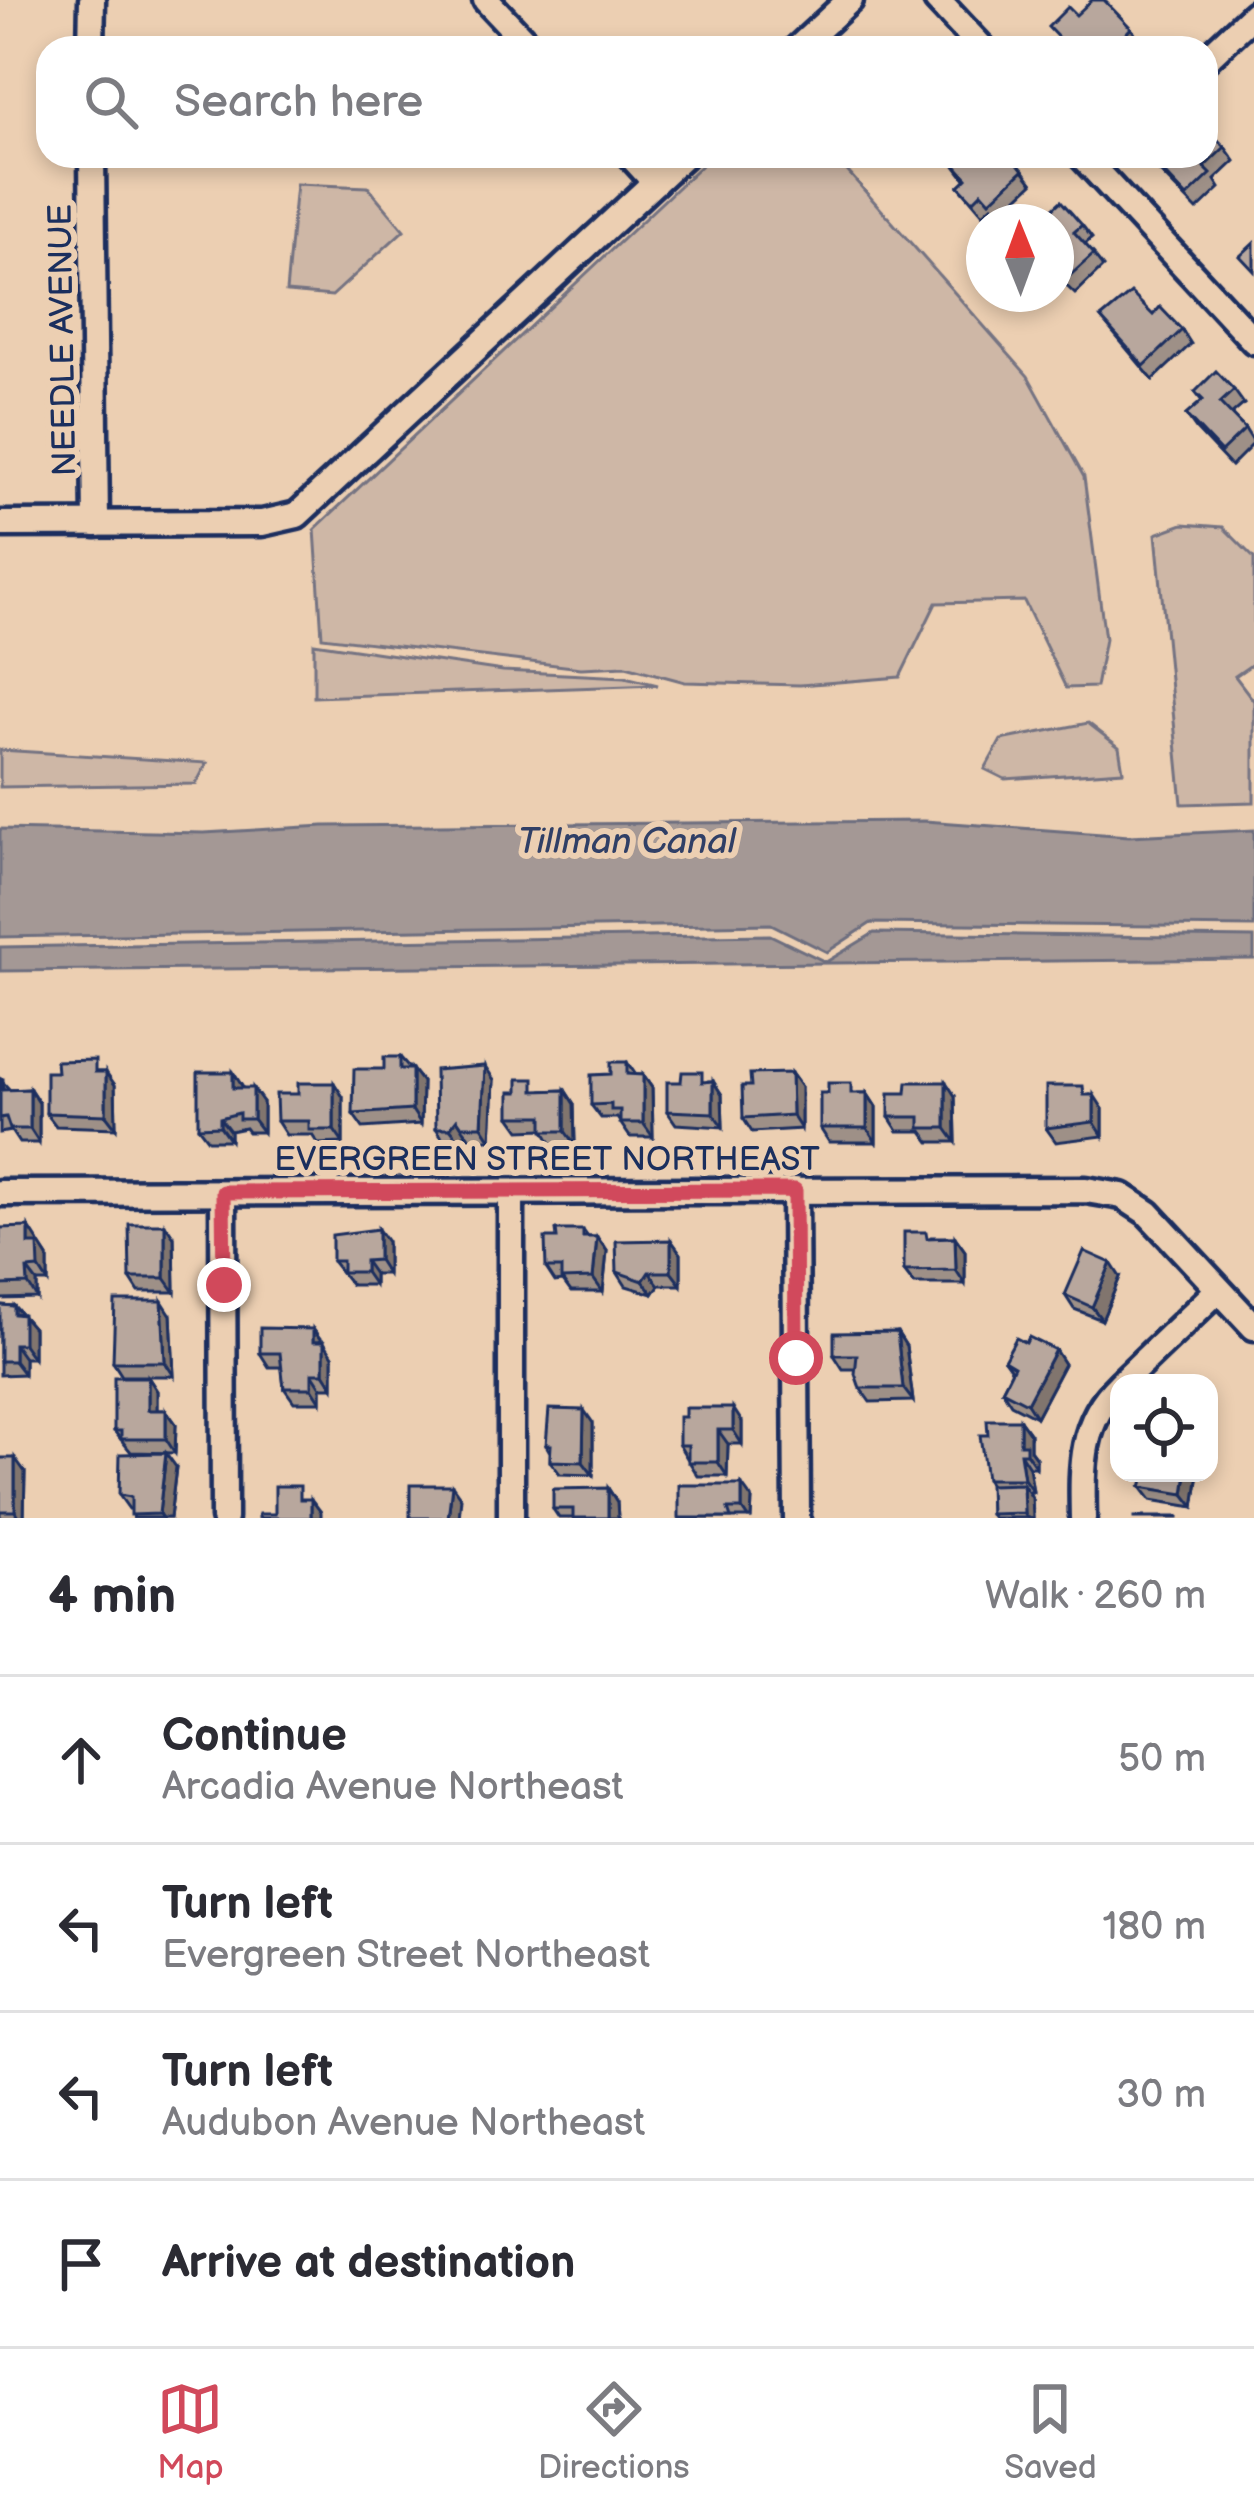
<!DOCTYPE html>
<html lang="en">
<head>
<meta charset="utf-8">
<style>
	:root { --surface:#fff; --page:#f7f7f7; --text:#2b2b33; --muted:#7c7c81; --line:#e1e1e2; --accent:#d1495b }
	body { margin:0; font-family:"Balsamiq Sans",sans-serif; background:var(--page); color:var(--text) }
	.controls { position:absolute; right:36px; bottom:36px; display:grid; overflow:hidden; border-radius:24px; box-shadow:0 6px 18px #0003 }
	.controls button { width:108px; height:108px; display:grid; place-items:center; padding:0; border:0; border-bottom:3px solid var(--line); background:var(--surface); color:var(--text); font:60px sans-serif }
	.compass { position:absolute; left:966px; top:204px; width:108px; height:108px; border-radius:50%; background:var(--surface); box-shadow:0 6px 18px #0003; rotate:359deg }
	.stop { position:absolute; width:36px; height:36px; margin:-27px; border:9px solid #d1495b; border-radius:50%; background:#fff }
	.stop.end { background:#d1495b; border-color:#fff; box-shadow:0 3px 12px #0008 }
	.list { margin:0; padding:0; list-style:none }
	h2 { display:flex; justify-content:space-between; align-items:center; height:156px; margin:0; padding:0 48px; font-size:51px }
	h2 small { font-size:39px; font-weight:400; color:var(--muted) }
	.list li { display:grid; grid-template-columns:78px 1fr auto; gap:36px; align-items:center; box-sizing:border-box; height:168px; padding:0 48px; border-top:3px solid var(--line) }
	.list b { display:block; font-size:45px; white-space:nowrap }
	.list p { margin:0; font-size:39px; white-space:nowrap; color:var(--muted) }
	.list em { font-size:39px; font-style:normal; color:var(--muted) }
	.icon { flex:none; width:66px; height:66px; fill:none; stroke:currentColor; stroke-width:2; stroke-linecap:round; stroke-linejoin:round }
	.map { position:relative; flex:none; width:1254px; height:1518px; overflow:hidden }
	.search { position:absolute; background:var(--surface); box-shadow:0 6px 18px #0003; left:36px; right:36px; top:36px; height:132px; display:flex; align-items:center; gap:30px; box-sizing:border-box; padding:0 42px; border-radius:36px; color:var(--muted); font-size:45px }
	.sheet { height:828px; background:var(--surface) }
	nav { display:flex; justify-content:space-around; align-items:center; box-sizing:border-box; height:168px; border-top:3px solid var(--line); background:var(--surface); font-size:33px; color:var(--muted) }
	nav a { display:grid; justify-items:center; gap:6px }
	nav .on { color:var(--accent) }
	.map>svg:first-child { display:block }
	.green { fill:#ceb7a6; stroke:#747382; stroke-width:3 }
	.water { fill:#a49895; stroke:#6d6e7f; stroke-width:3 }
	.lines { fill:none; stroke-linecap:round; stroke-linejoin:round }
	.minor-casing { stroke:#1b2f5e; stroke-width:33 }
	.minor { stroke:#eccfb2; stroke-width:24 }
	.wall { fill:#9e9087; stroke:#1b2f5e; stroke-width:3 }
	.shaded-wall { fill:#81756e; stroke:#1b2f5e; stroke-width:3 }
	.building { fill:#b8a79d; stroke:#1b2f5e; stroke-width:3 }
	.route { stroke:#d1495b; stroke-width:15 }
	.labels { text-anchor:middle; stroke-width:12; stroke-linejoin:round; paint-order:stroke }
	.street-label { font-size:33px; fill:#1b2f5e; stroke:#eccfb2 }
	.water-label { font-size:36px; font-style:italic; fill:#303f66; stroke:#eccfb2 }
</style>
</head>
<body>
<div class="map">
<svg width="1254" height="1518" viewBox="0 0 1254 1518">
	<rect width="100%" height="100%" fill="#eccfb2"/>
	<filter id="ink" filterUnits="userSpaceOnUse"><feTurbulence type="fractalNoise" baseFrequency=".00833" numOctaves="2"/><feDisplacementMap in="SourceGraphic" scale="24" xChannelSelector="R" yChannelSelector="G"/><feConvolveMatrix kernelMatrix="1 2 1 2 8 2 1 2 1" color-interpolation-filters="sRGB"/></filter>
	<g filter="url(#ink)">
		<g class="green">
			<polygon points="711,156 834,156 1028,376 1084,477 1105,639 1096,687 1066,688 1024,601 936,603 900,677 800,685 685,682 626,666 581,668 322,637 315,529"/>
			<polygon points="296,184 368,187 404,230 332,296 286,292"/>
			<polygon points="1183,524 1223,527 1254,558 1254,663 1235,676 1254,701 1254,802 1182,804 1156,534"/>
			<polygon points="314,643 503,671 625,677 658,685 314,697"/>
			<polygon points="1088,723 1119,747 1123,771 1005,779 985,769 1001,740"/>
			<polygon points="0,750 207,763 196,784 0,787"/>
		</g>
		<g class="water">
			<polygon points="925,821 1129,836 1254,830 1254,927 871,923 827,952 771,924 0,937 0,829 204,833 324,826"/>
			<polygon points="874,933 1254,938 1254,959 0,971 0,947 770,935 826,962"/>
		</g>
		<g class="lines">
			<defs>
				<g id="minor">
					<polyline points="486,0 531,48"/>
					<polyline points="937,0 982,48"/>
					<polyline points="91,48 92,0"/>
					<polyline points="798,48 850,0"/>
					<polyline points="1206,59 1254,14"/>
					<polyline points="92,156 96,524"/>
					<polyline points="631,156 655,182"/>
					<polyline points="1082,156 1254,341"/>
					<polyline points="0,524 262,523 297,515 683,156"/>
					<polyline points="795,1190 797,1518"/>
					<polyline points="511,1192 511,1518"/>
					<polyline points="0,1193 1086,1190 1122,1196 1148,1213 1254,1327"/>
					<polyline points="223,1193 224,1518"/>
					<polyline points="1121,1383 1218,1290"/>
					<path d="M1083 1518C1082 1468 1080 1422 1119 1385"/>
				</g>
			</defs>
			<use href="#minor" class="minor-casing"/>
			<use href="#minor" class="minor"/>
		</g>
		<g class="wall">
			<polygon points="1225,147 1235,161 1215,180 1220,188 1197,210 1157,169 1148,156"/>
			<polygon points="950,159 1023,170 1033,183 999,215 992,206 983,214 959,186 966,180"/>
			<polygon points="1056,222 1082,225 1092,238 1085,244 1103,267 1075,294 1056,276"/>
			<polygon points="1153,315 1182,330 1191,344 1153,380 1101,318"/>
			<polygon points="1234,390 1244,404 1231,415 1245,429 1254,443 1231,466 1196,429 1186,415 1202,401 1195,392"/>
			<polygon points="400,1057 422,1082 421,1124 363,1128 353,1114 384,1069"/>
			<polygon points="627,1062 636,1075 643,1075 652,1088 653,1137 630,1137 617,1118 601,1118 591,1105 611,1074"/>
			<polygon points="57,1072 103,1072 115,1085 116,1128 56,1126 46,1113"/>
			<polygon points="233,1072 242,1088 263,1102 263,1132 248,1132 245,1128 230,1131 230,1140 208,1140 198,1127"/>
			<polygon points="791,1073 801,1087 801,1129 752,1132 743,1118 751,1086"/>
			<polygon points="0,1079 10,1090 30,1089 39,1103 39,1143 19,1143 11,1131 0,1133"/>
			<polygon points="494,1080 491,1140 471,1140 466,1133 460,1141 445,1142 436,1128"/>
			<polygon points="708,1081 713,1081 722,1095 723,1127 676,1124 667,1111"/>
			<polygon points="334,1083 343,1097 343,1143 318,1144 312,1135 286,1135 277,1121 298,1094"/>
			<polygon points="565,1090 574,1104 575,1145 552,1145 543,1129 520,1130 510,1116 542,1091"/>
			<polygon points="858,1093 867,1093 876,1107 876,1142 829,1142 820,1128"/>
			<polygon points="906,1093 955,1096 956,1142 930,1142 922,1131 898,1131 889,1117"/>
			<polygon points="1090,1095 1103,1109 1103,1136 1056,1142 1046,1128"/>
			<polygon points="0,1228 38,1241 39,1244 48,1257 48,1282 37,1282 37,1298 0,1299"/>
			<polygon points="583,1230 588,1237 597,1237 607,1251 603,1292 571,1292 563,1281 555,1282 546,1268 557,1238"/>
			<polygon points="174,1237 175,1292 139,1292 130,1278"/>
			<polygon points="931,1237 955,1237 965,1251 965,1284 914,1284 904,1271"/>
			<polygon points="671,1240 681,1254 681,1285 659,1285 653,1294 626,1286 617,1272"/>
			<polygon points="387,1242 387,1274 374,1274 374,1285 351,1285 332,1261"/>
			<polygon points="1120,1277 1102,1320 1074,1309 1065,1295"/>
			<polygon points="0,1305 14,1306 33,1328 33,1358 24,1358 24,1374 0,1375"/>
			<polygon points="171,1315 174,1376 122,1376 113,1362"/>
			<polygon points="313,1329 333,1356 333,1387 321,1387 321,1402 294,1402 284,1388 282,1367 269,1367 260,1353"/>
			<polygon points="897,1332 906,1346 913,1401 870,1402 860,1388 856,1369 843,1369 834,1355"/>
			<polygon points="1026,1343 1055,1350 1064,1364 1036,1417 1011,1404 1002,1390 1012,1371 1004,1360"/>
			<polygon points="148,1377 157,1391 157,1410 166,1410 176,1424 175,1453 131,1452 114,1431"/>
			<polygon points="1020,1420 1030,1434 1030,1450 1036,1458 1036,1467 1029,1467 1033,1492 1029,1492 1032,1498 1033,1518 993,1518 990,1514 990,1485 986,1479 988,1435"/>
			<polygon points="742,1422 742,1444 728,1444 727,1476 698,1476 679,1445"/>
			<polygon points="593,1423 593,1475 560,1474 550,1461 550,1452 546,1445"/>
			<polygon points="0,1458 25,1472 24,1518 0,1518"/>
			<polygon points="176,1467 170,1518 133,1518 131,1509 129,1509 119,1495"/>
			<polygon points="1199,1473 1194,1507 1151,1500 1141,1487"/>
			<polygon points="608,1488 617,1502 618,1518 559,1518 553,1509"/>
			<polygon points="752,1499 751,1518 679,1518"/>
		</g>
		<g class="shaded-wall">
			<polygon points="1131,28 1140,41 1134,48 1112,48"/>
			<polygon points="485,1066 494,1080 491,1140 482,1126"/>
			<polygon points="412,1069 422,1082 421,1124 412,1110"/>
			<polygon points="106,1072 115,1085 116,1128 106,1115"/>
			<polygon points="233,1072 242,1086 242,1102 233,1088"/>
			<polygon points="791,1073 801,1087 801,1129 792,1115"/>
			<polygon points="643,1075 652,1088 653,1137 643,1123"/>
			<polygon points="713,1081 722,1095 723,1127 713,1113"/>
			<polygon points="946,1082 955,1096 956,1142 946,1128"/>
			<polygon points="334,1083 343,1097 343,1143 334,1130"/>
			<polygon points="253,1088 263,1102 263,1132 253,1119"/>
			<polygon points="30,1089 39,1103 39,1143 30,1129"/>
			<polygon points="565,1090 574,1104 575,1145 565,1131"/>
			<polygon points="867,1093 876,1107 876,1142 867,1128"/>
			<polygon points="1094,1095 1103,1109 1103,1136 1094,1122"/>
			<polygon points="220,1118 230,1131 230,1140 220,1126"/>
			<polygon points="457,1119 466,1133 460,1141 450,1128"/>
			<polygon points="165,1224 174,1237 175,1292 165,1278"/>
			<polygon points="29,1227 48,1257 48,1282 39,1268 29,1244"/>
			<polygon points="378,1229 387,1242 387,1274 378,1260"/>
			<polygon points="597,1237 607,1251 603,1292 593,1278"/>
			<polygon points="955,1237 965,1251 965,1284 956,1270"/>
			<polygon points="671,1240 681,1254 681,1285 671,1272"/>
			<polygon points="365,1261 374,1274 374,1285 365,1272"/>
			<polygon points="1111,1263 1120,1277 1102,1320 1092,1307"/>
			<polygon points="27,1269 37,1282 37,1298 28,1284"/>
			<polygon points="649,1272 659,1285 653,1294 643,1281"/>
			<polygon points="162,1301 171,1315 174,1376 165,1362"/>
			<polygon points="14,1306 33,1328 33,1358 23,1344 14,1314"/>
			<polygon points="313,1329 322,1342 313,1342"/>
			<polygon points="897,1332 906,1346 913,1401 903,1388"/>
			<polygon points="324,1342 333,1356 333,1387 324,1373"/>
			<polygon points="14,1344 24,1358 24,1374 14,1361"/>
			<polygon points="1055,1350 1064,1364 1036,1417 1027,1403"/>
			<polygon points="312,1373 321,1387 321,1402 312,1388"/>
			<polygon points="148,1377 157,1391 157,1424 148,1410"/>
			<polygon points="733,1408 742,1422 742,1444 733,1430"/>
			<polygon points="166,1410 176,1424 175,1453 166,1439"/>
			<polygon points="584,1410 593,1423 593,1475 583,1462"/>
			<polygon points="1020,1420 1030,1434 1030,1450 1036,1458 1036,1467 1020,1444"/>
			<polygon points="718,1430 728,1444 727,1476 718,1462"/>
			<polygon points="166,1453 176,1467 170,1518 162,1518 159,1514"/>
			<polygon points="1020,1453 1029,1467 1033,1492 1024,1479"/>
			<polygon points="15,1458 25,1472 24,1518 19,1518 15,1511"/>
			<polygon points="1187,1473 1199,1473 1194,1507 1184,1494"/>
			<polygon points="1023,1484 1032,1498 1033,1518 1027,1518 1024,1513"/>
			<polygon points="452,1485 461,1498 459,1518 448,1518"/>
			<polygon points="742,1485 752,1499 751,1518 748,1518 742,1509"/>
			<polygon points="608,1488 617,1502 618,1518 608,1518"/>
			<polygon points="311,1499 321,1512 321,1518 311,1518"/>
		</g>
		<g class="building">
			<polygon points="1092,0 1104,0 1131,28 1112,48 1068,48 1048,27 1068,7 1076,15"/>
			<rect x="839" y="46" width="32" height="2"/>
			<polygon points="1206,128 1225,147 1204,167 1211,174 1187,197 1148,156 1206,156"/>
			<polygon points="953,156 1012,156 1023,170 990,201 982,192 973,201 959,186 967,178 950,159"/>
			<polygon points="1061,201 1082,225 1074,232 1094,254 1065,280 1056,271 1056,222 1038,222"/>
			<polygon points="1254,243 1254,271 1240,256"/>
			<polygon points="1131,293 1153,315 1160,307 1182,330 1144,366 1101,318"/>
			<polygon points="1216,371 1234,390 1220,403 1245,429 1221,452 1186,415 1203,400 1195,392"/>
			<polygon points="384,1057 400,1057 400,1069 412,1069 412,1110 353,1114 354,1069 384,1069"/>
			<polygon points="95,1060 95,1072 106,1072 106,1115 46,1113 46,1072 57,1072 56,1061"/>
			<polygon points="611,1062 627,1062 627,1074 643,1075 643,1123 620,1123 620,1110 611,1110 611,1104 591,1105 591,1075 611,1074"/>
			<polygon points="485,1066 482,1126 462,1126 457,1119 450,1128 436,1128 435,1070"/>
			<polygon points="198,1072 233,1072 233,1088 253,1088 253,1119 239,1119 239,1113 220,1118 220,1126 198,1127"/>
			<polygon points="682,1072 702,1072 702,1082 713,1081 713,1113 667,1111 667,1082 681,1082"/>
			<polygon points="791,1073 792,1115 743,1118 742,1086 751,1086 750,1074"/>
			<polygon points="0,1079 3,1079 3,1090 30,1089 30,1129 10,1129 6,1117 0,1118"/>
			<polygon points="518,1079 534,1079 534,1091 565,1090 565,1131 543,1131 543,1116 510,1116 510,1092 518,1092"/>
			<polygon points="907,1082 946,1082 946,1128 920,1128 920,1117 889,1117 889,1093 906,1093"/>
			<polygon points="298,1083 334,1083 334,1130 309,1130 309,1121 277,1121 276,1094 298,1094"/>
			<polygon points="828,1083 851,1083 851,1093 867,1093 867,1128 820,1128 820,1093 828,1093"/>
			<polygon points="1046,1086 1083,1086 1084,1095 1094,1095 1094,1122 1046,1128"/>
			<polygon points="129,1224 165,1224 165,1278 130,1278"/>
			<polygon points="29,1227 29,1244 38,1244 39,1268 27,1269 28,1284 0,1285 0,1228"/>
			<polygon points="378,1229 378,1260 365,1261 365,1272 342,1272 342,1261 332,1261 332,1235"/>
			<polygon points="556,1230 583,1230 583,1237 597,1237 593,1278 561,1279 561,1268 546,1268 545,1238 557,1238"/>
			<polygon points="904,1232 926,1232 927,1238 955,1237 956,1270 904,1271"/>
			<polygon points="671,1240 671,1272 649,1272 643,1281 617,1272 616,1241"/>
			<polygon points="1084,1251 1111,1263 1092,1307 1065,1295"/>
			<polygon points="115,1301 162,1301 165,1362 113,1362"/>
			<polygon points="0,1305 14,1306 14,1314 23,1315 23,1344 14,1344 14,1361 0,1361"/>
			<polygon points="260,1328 313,1329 313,1342 324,1342 324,1373 312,1373 312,1388 284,1388 280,1353 260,1353"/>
			<polygon points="897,1332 903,1388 860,1388 855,1374 857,1355 834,1355 834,1333"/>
			<polygon points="1029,1337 1055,1350 1027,1403 1002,1390 1014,1366 1004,1360 1016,1338 1026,1343"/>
			<polygon points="114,1377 148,1377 148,1410 166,1410 166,1439 121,1439 121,1431 114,1431"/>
			<polygon points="685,1408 733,1408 733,1430 718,1430 718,1462 688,1462 688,1445 679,1445 679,1417 685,1417"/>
			<polygon points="549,1409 584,1410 583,1462 550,1461 551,1445 546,1445"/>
			<polygon points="987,1420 1020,1420 1020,1444 1026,1444 1026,1453 1020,1453 1024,1479 986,1479 980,1435 988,1435"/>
			<polygon points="166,1453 159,1514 131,1515 131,1497 119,1495 120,1454"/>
			<rect x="0" y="1458" width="15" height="53"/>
			<polygon points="1145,1473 1187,1473 1184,1494 1141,1487"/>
			<polygon points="1023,1484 1024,1513 990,1514 989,1485"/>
			<polygon points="410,1485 452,1485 448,1518 410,1518"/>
			<polygon points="679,1485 742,1485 742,1509 728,1509 731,1518 679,1518"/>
			<polygon points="275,1486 300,1486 300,1499 311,1499 311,1518 259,1518 259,1514 275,1514"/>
			<polygon points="608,1488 608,1518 573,1518 573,1509 553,1509 553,1489"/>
			<rect x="1134" y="1517" width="44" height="1"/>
		</g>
	</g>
	<g class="lines" filter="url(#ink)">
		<polyline class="route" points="224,1285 223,1192 795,1190 796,1358"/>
	</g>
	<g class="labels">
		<g class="street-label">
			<text transform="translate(61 340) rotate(-91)" y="12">NEEDLE AVENUE</text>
			<text x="547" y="1170">EVERGREEN STREET NORTHEAST</text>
		</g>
		<g class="water-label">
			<text x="627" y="853">Tillman Canal</text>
		</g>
	</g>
</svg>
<div class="controls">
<button><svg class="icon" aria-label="locate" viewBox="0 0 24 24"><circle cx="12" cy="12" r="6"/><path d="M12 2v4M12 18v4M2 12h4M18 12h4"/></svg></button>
</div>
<svg class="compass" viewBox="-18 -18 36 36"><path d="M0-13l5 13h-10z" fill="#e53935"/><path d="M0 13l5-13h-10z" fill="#7c7c81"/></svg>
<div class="stop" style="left:796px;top:1358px"></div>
<div class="stop end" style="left:224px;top:1285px"></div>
<div class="search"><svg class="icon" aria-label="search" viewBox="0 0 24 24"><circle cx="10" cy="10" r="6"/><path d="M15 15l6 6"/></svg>Search here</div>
</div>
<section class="sheet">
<h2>4 min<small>Walk · 260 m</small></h2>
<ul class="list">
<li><svg class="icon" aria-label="ahead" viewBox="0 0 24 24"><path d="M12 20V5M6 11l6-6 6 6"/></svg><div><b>Continue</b><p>Arcadia Avenue Northeast</p></div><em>50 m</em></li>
<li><svg class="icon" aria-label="left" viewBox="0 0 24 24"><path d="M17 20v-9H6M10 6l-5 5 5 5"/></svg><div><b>Turn left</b><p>Evergreen Street Northeast</p></div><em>180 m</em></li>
<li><svg class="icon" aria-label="left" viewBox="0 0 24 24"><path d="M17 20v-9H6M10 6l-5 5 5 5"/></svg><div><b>Turn left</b><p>Audubon Avenue Northeast</p></div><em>30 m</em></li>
<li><svg class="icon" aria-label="arrive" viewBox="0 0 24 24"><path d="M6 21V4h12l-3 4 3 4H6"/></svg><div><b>Arrive at destination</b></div></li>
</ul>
</section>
<nav>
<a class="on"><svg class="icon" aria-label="map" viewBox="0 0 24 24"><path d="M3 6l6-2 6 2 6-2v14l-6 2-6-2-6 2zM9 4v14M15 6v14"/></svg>Map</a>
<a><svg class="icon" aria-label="directions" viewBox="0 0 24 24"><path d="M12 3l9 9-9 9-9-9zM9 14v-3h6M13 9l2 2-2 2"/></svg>Directions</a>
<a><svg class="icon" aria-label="saved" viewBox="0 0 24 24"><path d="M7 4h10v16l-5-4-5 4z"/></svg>Saved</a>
</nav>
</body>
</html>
